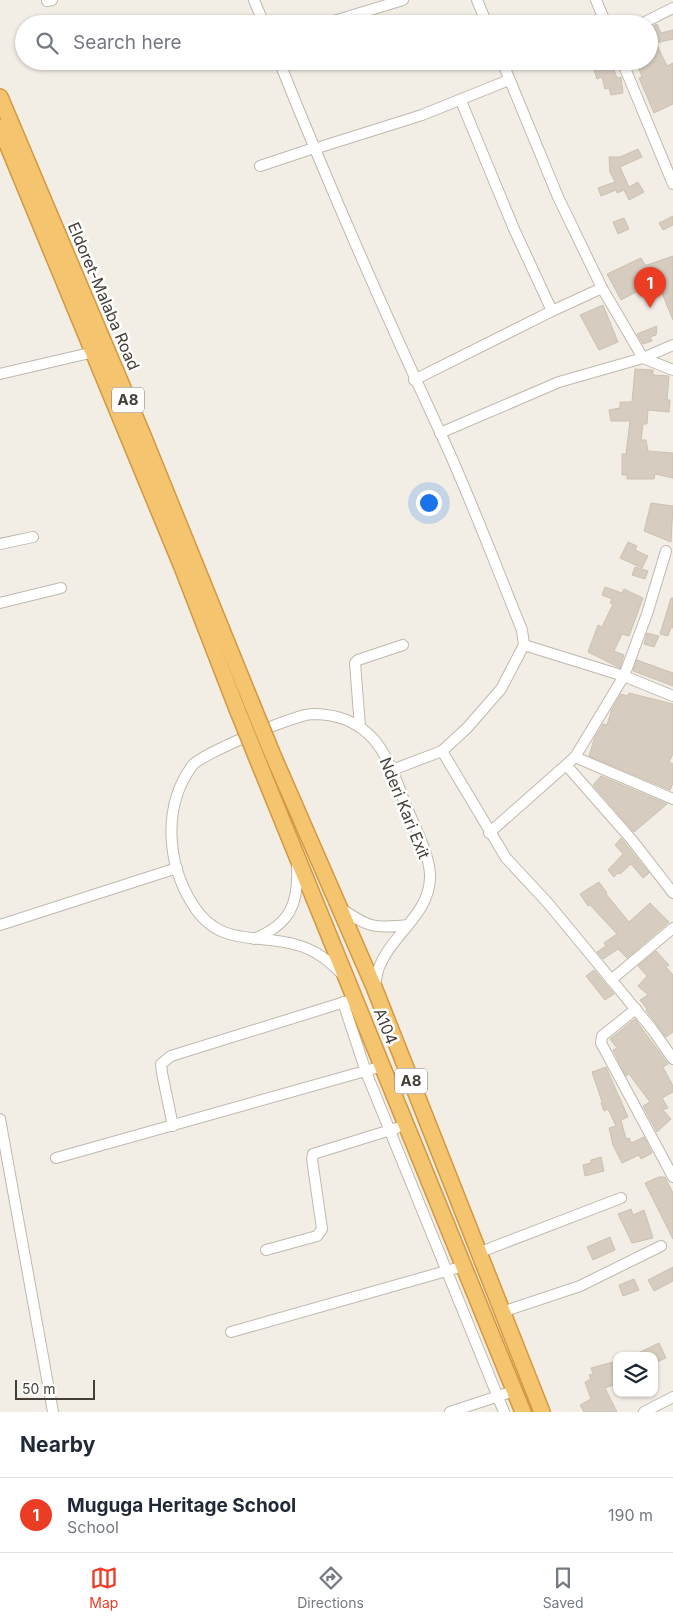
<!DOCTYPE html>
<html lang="en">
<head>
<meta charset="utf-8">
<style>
	:root { --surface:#fff; --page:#f6f6f7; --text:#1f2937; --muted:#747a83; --line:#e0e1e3; --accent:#eb3c24 }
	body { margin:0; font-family:Inter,sans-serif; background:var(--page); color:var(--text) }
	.controls { position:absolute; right:15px; bottom:15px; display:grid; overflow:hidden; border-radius:10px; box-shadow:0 1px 4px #0004 }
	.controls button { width:45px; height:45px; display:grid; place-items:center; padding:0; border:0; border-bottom:1px solid var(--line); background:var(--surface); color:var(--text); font:25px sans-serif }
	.scale { position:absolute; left:15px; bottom:12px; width:80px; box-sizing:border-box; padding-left:5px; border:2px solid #443e36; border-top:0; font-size:14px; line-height:18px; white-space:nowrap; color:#443e36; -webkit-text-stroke:4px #fff; paint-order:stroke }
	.you { position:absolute; left:428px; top:502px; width:18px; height:18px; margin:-12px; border:4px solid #fff; border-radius:50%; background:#1a73e8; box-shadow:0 0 0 8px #1a73e833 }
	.badge { display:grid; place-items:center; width:32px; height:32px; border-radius:50%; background:var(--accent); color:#fff; font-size:16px; font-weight:700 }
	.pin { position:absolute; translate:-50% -41px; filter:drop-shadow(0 1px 2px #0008) }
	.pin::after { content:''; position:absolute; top:26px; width:18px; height:15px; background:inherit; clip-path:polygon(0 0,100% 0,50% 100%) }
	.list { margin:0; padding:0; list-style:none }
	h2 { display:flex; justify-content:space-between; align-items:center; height:65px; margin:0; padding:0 20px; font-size:21px }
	h2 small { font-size:16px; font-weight:400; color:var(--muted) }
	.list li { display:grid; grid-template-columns:32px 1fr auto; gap:15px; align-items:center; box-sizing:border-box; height:75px; padding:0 20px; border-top:1px solid var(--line) }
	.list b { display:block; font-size:19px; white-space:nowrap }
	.list p { margin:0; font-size:16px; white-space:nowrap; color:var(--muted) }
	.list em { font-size:16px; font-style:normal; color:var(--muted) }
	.icon { flex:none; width:28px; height:28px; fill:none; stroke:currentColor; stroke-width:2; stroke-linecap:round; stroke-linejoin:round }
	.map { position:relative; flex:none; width:673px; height:1412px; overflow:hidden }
	.search { position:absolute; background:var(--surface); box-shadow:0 1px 4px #0004; left:15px; right:15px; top:15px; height:55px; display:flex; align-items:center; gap:12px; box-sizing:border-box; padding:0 18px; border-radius:28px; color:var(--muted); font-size:19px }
	.sheet { height:140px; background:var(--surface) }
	nav { display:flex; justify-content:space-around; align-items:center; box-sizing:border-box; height:70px; border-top:1px solid var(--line); background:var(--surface); font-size:14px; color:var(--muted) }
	nav a { display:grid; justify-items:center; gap:2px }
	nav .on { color:var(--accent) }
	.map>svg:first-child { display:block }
	.building { fill:#d6ccc0; stroke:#cdc1b0 }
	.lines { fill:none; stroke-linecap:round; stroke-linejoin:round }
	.minor-casing { stroke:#c0b8ad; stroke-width:12 }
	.highway-casing { stroke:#d39840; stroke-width:18 }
	.minor { stroke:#fff; stroke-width:10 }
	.highway { stroke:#f4c46f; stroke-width:15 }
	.highway-bridge-casing { stroke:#d39840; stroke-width:18; stroke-linecap:butt }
	.highway-bridge { stroke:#f4c46f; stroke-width:15 }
	.labels { text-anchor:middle; stroke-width:5; stroke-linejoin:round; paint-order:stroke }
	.shield { fill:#fff; stroke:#7c7872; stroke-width:1 }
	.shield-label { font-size:15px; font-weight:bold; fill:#443e36 }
	.street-label { font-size:16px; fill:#443e36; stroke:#fff }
</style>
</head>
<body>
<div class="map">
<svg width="673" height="1412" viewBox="0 0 673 1412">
	<rect width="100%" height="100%" fill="#f2eee6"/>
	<g class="building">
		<polygon points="657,24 661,33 673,30 673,39 656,43 667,66 673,63 673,104 654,113 639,78 642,77 636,61 649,61 649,28"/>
		<polygon points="591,61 611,61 617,78 621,77 623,93 611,95 609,88 605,89 602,77 597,79"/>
		<polygon points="638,149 642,157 620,167 629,187 638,182 644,192 629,200 624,190 617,193 616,190 601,196 598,188 615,182 610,172 609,157 620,157"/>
		<polygon points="673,216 673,225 663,230 659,223"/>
		<polygon points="624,218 629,229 618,234 613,222"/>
		<polygon points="673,256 673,320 657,281 621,300 607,274 641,258 645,265 647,265"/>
		<polygon points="603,305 618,342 599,350 580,315"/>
		<polygon points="657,326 656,335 650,337 652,341 643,344 637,334"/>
		<polygon points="635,369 653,370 653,375 669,376 667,400 670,400 669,412 648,410 647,424 643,424 641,440 646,440 648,451 673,453 673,478 655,474 654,479 627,479 627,475 622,475 622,454 626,454 630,421 611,421 609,410 620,408 620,402 632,402"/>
		<polygon points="651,503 673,506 671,542 644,531"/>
		<polygon points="628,542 637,546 635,550 648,556 642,568 620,558"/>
		<polygon points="635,567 648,571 645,579 632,575"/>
		<polygon points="605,587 622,593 624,589 643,598 629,636 622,634 614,651 624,655 620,668 588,652 598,625 602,627 613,604 610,603 612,599 602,595"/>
		<polygon points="671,598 673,598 673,628 671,627 668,636 660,634"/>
		<polygon points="647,633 659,636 654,647 644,644"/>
		<polygon points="637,660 673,673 673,686 633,671"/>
		<polygon points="629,693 673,704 673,754 669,762 673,764 673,783 670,790 589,756 594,739 603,724 607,725 612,709 621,694 628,696"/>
		<polygon points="601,776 667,804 634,832 593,785"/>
		<polygon points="621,838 649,873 643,878 631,864 620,874 618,873 614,877 608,870 623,854 615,845"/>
		<polygon points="599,882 607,893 606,894 629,922 650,903 669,922 627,958 618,949 603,959 597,952 606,946 604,943 617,934 590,905 588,906 580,894"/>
		<polygon points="656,951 669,965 666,967 673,975 673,1032 666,1037 646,1010 647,1009 640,1000 648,995 638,986 647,976 638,966"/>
		<polygon points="594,970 614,994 605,1000 586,976"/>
		<polygon points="635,1019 668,1064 663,1067 673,1086 673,1092 662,1098 668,1108 663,1110 671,1119 657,1132 643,1106 650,1102 629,1074 626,1076 613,1050 617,1048 610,1039"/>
		<polygon points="606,1067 628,1117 621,1120 626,1139 629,1138 631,1143 644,1137 652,1153 641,1159 639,1155 622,1163 613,1145 609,1128 616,1126 608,1109 604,1111 601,1103 602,1102 592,1072"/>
		<polygon points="601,1157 604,1171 585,1176 583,1165 591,1163 591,1160"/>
		<polygon points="659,1177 665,1177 673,1193 673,1239 645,1183"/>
		<polygon points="631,1209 633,1215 644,1210 653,1238 632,1243 618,1214"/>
		<polygon points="610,1237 615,1250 593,1260 587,1247"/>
		<polygon points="673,1267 673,1281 654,1291 648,1280"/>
		<polygon points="634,1279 639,1290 623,1296 619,1285"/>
		<polygon points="659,1343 666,1358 654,1363 654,1356 632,1356"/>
		<polygon points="617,1361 617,1372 613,1373 616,1384 605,1388 617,1412 584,1412 580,1405 591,1399 585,1382 591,1379 589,1375 593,1374 591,1368"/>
	</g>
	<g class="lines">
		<defs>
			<g id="minor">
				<polyline points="254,0 264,24"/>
				<polyline points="477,0 487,24"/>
				<polyline points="596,0 606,24"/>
				<polyline points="47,1 52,0"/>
				<polyline points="324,24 403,0"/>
				<polyline points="641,24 673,8"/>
				<path d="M279 61C329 186 383 309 440 432 470 496 495 564 522 630L524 645 501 689 467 728 442 751 392 770"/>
				<polyline points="502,61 558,197 602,288 643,358 673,370"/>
				<polyline points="622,61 673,184"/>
				<polyline points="314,149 422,115 509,80"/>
				<polyline points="260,166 314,148"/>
				<polyline points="552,311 602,288"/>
				<polyline points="0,374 94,352"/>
				<polyline points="414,380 552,311 514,229 461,101"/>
				<polyline points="440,433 559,382 643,358 673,345"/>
				<polyline points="0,544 33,537"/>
				<polyline points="0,603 61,588"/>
				<polyline points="524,645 624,676 673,696"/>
				<polyline points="360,727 355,663 358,660 403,645"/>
				<polyline points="442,751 506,858 547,902 652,1029 673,1059"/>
				<polyline points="575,757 673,799"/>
				<polyline points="567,766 632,840 673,893"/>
				<polyline points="489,833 575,757 624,676 647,614 666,551"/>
				<path d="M339 907C368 927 373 929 408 925"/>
				<polyline points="0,925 177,868"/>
				<path d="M254 939C290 924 299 904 297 866"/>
				<path d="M343 975C329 961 316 950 297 945 257 933 220 948 193 905 167 864 162 807 192 766 200 754 295 715 312 714 329 714 347 718 361 728 385 744 395 777 405 803 413 824 431 856 430 878 429 914 394 933 381 963 377 970 376 978 375 986"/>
				<polyline points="611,980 673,928"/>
				<polyline points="343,1002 366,1072 504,1412"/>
				<polyline points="636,1009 602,1036 601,1043 673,1177"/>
				<polyline points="0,1119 53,1412"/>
				<polyline points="173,1126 162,1073 161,1064 171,1056 348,1001"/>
				<polyline points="56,1158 383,1066"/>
				<polyline points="266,1250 317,1236 322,1229 312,1159 313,1154 397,1128"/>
				<polyline points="478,1253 621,1198"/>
				<polyline points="502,1312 580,1286 661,1246"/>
				<polyline points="231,1332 464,1266"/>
				<polyline points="450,1412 514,1391"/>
				<polyline points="644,1412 673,1397"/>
			</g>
			<g id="highway">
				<polyline points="0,97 142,433 252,704"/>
				<polyline points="0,127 182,567 237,709"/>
				<polyline points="272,753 374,987 542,1412"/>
				<polyline points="258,761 523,1412"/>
			</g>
		</defs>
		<use href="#minor" class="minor-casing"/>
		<use href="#highway" class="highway-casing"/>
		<use href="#minor" class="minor"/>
		<use href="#highway" class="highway"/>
		<defs>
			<g id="highway-bridge">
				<polyline points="252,704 272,753"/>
				<polyline points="237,709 258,761"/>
			</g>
		</defs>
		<use href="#highway-bridge" class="highway-bridge-casing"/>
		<use href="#highway-bridge" class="highway-bridge"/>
	</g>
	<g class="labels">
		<g class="shield">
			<rect x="112" y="387.5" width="32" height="25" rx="4"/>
			<rect x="395" y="1068.5" width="32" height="25" rx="4"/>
		</g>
		<g class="shield-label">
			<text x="128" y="405">A8</text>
			<text x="411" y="1086">A8</text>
		</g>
		<g class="street-label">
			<text transform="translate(104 296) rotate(67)" y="6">Eldoret-Malaba Road</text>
			<text transform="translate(405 808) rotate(68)" y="6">Nderi Kari Exit</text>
			<text transform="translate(386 1026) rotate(68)" y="6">A104</text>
		</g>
	</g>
</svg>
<div class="controls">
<button><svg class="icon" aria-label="layers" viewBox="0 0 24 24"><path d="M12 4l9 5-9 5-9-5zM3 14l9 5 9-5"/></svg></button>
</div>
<div class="scale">50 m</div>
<div class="you"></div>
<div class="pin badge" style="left:650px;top:308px">1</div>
<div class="search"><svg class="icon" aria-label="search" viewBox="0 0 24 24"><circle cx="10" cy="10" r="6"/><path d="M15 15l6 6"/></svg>Search here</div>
</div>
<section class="sheet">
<h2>Nearby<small></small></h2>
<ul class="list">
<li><span class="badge">1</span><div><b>Muguga Heritage School</b><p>School</p></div><em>190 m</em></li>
</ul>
</section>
<nav>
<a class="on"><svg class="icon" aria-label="map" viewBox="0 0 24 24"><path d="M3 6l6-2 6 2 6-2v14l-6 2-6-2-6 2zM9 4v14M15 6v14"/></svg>Map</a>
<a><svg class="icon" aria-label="directions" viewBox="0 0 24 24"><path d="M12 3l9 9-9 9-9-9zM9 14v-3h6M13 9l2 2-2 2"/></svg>Directions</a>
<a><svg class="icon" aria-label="saved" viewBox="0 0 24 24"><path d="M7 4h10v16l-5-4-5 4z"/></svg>Saved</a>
</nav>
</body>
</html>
